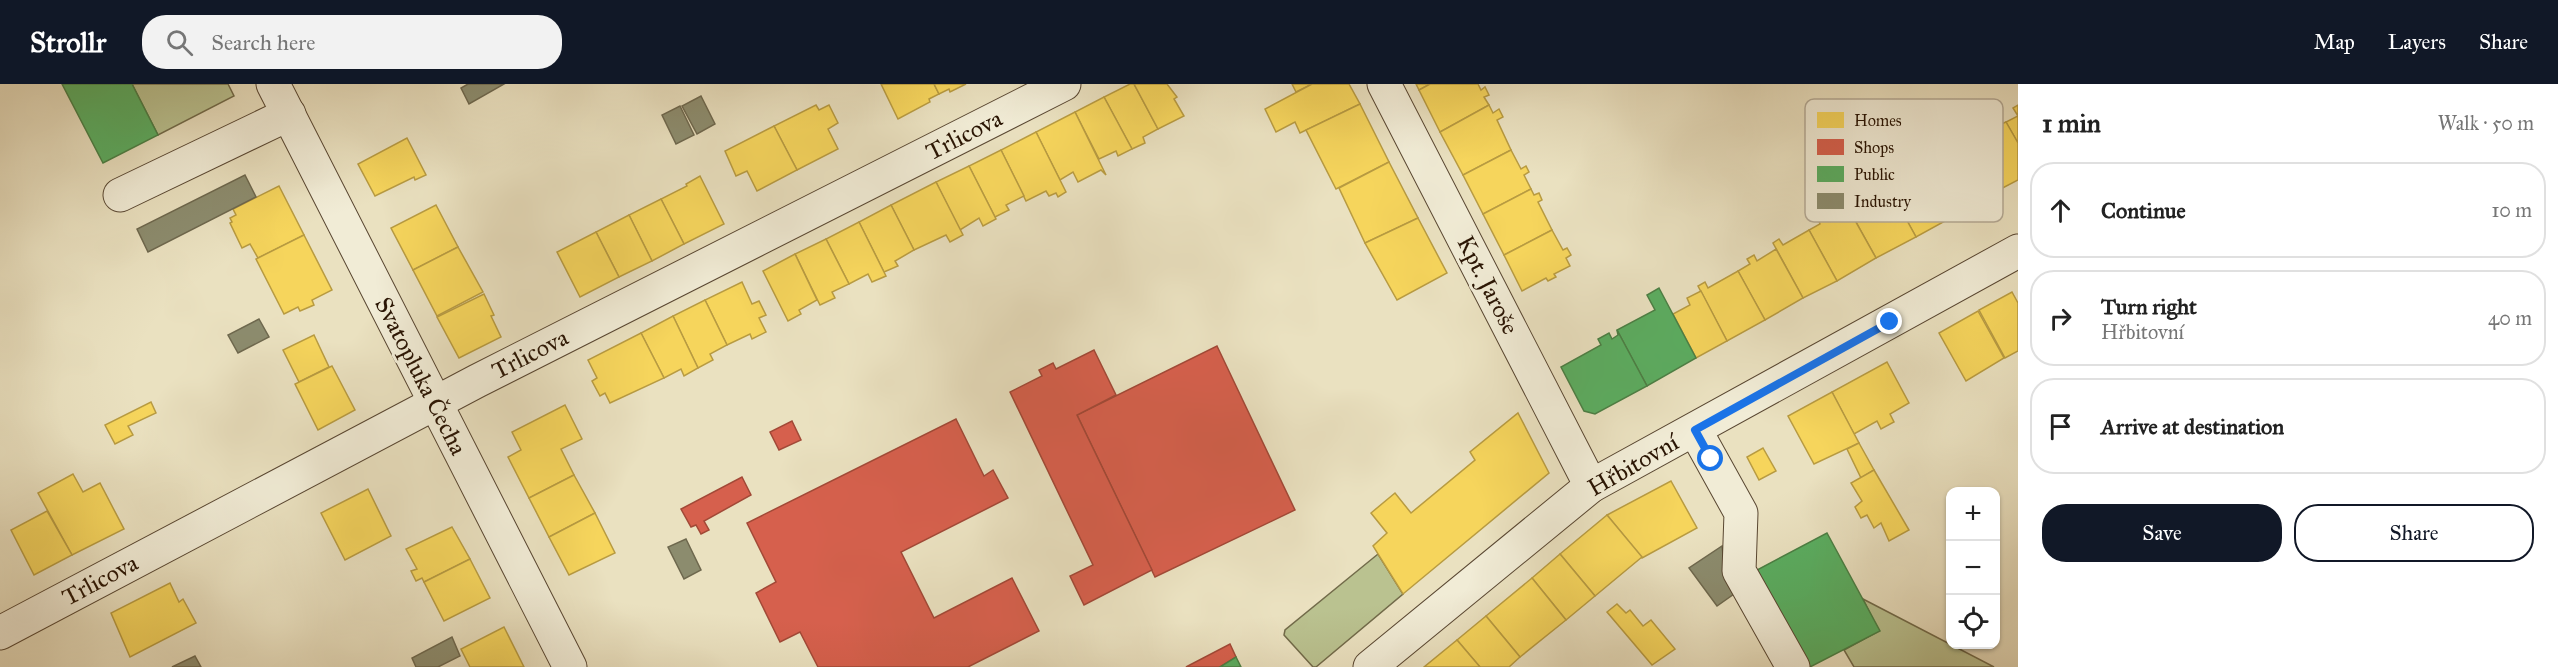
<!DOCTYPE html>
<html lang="en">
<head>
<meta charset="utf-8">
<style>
	:root { --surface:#fff; --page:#f2f2f2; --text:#222; --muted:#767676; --line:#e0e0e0; --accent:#111827 }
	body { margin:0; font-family:"IM FELL Great Primer",serif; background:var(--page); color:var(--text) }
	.controls { position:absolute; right:18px; bottom:18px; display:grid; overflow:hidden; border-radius:12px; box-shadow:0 2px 4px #0004 }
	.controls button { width:54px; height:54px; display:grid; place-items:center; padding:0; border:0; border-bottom:2px solid var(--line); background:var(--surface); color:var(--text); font:30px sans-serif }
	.stop { position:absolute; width:18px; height:18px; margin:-14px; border:4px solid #1a73e8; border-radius:50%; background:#fff }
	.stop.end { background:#1a73e8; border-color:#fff; box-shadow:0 2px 6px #0008 }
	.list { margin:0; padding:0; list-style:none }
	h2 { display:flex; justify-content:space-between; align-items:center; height:78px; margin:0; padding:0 24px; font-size:26px }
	h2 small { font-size:20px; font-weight:400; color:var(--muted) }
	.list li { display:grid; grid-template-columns:39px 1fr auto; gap:18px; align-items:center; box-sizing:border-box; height:96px; margin:0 12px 12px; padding:0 12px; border:2px solid var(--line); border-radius:24px }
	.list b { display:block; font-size:22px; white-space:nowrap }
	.list p { margin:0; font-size:20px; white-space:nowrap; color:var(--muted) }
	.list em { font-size:20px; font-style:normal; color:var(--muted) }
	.actions { display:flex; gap:12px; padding:18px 24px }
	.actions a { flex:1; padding:14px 0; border:2px solid var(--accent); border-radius:24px; text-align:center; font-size:21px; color:var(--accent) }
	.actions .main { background:var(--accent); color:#fff }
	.icon { flex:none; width:33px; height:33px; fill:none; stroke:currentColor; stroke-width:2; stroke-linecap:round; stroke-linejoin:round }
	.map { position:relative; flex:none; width:2018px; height:583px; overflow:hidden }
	header { display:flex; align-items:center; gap:36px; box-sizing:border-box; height:84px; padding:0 30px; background:var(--accent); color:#fff }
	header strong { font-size:28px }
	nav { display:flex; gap:33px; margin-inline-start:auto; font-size:21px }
	.search { width:420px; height:54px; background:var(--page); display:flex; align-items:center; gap:15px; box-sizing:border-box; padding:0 21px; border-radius:24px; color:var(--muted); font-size:22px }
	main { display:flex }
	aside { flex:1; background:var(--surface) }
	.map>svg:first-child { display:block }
	.green { fill:#bac290; stroke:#726b4a; stroke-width:1.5 }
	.homes { fill:#f6d55c; stroke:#b89b41; stroke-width:1.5 }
	.shops { fill:#d6604d; stroke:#a24937; stroke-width:1.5 }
	.public { fill:#5aae61; stroke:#4b8045; stroke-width:1.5 }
	.industry { fill:#8c8c6e; stroke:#6e684e; stroke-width:1.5 }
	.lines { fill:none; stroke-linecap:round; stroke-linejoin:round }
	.minor-casing { stroke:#594732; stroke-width:35 }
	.minor { stroke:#f1ecd6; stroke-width:33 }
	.route { stroke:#1a73e8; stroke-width:8 }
	.labels { text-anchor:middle; stroke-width:6; stroke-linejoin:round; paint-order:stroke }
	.street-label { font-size:24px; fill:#291403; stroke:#f1ecd6 }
	.key { fill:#f1ecd6; stroke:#b5ab97; stroke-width:1.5 }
	.key-label { font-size:16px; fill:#291403 }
</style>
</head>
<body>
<header>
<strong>Strollr</strong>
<div class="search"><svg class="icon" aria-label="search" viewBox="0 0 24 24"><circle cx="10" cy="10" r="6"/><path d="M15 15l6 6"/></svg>Search here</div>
<nav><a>Map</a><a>Layers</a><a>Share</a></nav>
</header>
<main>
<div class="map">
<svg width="2018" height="583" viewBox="0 0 2018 583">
	<rect width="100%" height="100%" fill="#eae1c0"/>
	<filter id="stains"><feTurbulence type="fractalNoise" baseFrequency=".00333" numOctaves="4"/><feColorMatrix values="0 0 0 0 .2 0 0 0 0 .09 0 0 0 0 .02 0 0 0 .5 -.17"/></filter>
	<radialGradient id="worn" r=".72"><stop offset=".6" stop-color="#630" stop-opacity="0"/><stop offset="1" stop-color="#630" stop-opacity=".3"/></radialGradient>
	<g class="green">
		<polygon points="132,0 228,0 234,12 158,51"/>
		<polygon points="1378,470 1403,510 1316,583 1313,583 1284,551 1285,546"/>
		<polygon points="1863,515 1994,583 1854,583 1844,566 1879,547"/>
	</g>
	<g class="homes">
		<polygon points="881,0 934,0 939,10 929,15 930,18 898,35"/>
		<polygon points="934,0 966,0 950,8 949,5 939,10"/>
		<polygon points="1130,0 1134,0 1158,45 1143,53 1145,59 1132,65 1104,13"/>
		<polygon points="1134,0 1167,0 1177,13 1174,15 1184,32 1158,45"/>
		<polygon points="1292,0 1312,0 1296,8"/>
		<polygon points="1312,0 1349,0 1360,20 1300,49 1295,38 1276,48 1265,25"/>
		<polygon points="1416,0 1430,0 1419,6"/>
		<polygon points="1430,0 1478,0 1481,6 1485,3 1489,11 1484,13 1489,21 1440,48 1419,6"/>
		<polygon points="1104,13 1132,65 1118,72 1116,67 1099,75 1075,28"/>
		<polygon points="1360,20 1389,78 1336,105 1306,46"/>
		<polygon points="816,21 819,26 829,21 838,39 828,45 838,65 797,86 774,42"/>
		<polygon points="1489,21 1493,29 1499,25 1503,33 1497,36 1511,66 1463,91 1440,48"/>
		<polygon points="2018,21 2018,59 2006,38 2018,32 2013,24"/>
		<polygon points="1075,28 1106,91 1101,86 1078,98 1073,88 1060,96 1036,48"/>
		<polygon points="2006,38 2018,59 2018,96 1995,108 1967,60 1979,53 1974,45 1982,41 1985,47"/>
		<polygon points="774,42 797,86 757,107 747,87 736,92 725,67"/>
		<polygon points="1036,48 1066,108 1058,113 1056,109 1049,112 1046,107 1026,117 1001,66"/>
		<polygon points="407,54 426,91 415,96 414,93 375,112 358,80"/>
		<polygon points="1001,66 1024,112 1006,121 1009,126 995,133 969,82"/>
		<polygon points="1511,66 1521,85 1526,82 1529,88 1524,91 1531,105 1483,130 1463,91"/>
		<polygon points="1389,78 1418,134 1365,159 1339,104"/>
		<polygon points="1928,81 1956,131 1916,153 1888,102 1901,96 1898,91 1913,83 1915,88"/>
		<polygon points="969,82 996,135 983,142 979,134 960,146 936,98"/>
		<polygon points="700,92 724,140 684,160 661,115 687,102 686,100"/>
		<polygon points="936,98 963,151 950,158 946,151 914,166 891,121"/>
		<polygon points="279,102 304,151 258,174 250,160 242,164 230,139 232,138 230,134 236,131 233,125"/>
		<polygon points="1888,102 1916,153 1876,174 1845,118 1852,115 1855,120"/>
		<polygon points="1531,105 1534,111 1539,109 1542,116 1538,118 1552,146 1504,171 1483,130"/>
		<polygon points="661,115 684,160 652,177 629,131"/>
		<polygon points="436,121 458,163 413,186 391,144"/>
		<polygon points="891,121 914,166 895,177 898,182 884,188 859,138"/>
		<polygon points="1848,124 1876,174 1837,197 1809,146 1820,140 1818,134 1824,130 1827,136"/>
		<polygon points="629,131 652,177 619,193 596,148"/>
		<polygon points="1418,134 1447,189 1397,216 1365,159"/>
		<polygon points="859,138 886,192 872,198 868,190 849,200 826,155"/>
		<polygon points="1552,146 1563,166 1567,164 1571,171 1566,174 1570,182 1554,190 1556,193 1548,197 1546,194 1522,207 1504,171"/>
		<polygon points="1809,146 1837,197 1803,214 1773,159 1779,155 1783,161"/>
		<polygon points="596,148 619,193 580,213 557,168"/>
		<polygon points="304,151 332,206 312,216 314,221 300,227 298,223 284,230 256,175"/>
		<polygon points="826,155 849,200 832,208 835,214 820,221 795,170"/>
		<polygon points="458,163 483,208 437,232 413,186"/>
		<polygon points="1776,165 1803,214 1765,236 1738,187 1750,180 1747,175 1754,171 1757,177"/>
		<polygon points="795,170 817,216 799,226 801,230 788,237 763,187"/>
		<polygon points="1738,187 1765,236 1727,257 1698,202 1705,198 1708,204"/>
		<polygon points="742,198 752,220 759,217 766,231 759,234 766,248 752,255 750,250 727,261 705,216"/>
		<polygon points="1701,207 1727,257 1696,274 1673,230 1690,221 1687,214"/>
		<polygon points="2012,208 2018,219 2018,267 2005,274 1979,226"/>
		<polygon points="484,210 494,231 491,232 501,253 459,274 437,233"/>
		<polygon points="705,216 727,261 710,270 713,276 698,284 673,232"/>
		<polygon points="1978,227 2004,274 1966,297 1939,249"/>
		<polygon points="673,232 698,284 684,292 681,285 664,294 641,249"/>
		<polygon points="641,249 664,294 610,319 605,309 600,312 592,297 597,294 588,276"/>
		<polygon points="314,251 329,283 299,298 283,266"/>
		<polygon points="1887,278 1909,319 1890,330 1894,338 1881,345 1877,337 1854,350 1832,308"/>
		<polygon points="332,282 355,326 318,346 295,300"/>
		<polygon points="1832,308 1859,359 1814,380 1788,332"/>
		<polygon points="151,318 156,329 128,342 133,351 115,360 105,341"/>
		<polygon points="565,321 582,355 561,365 574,391 529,414 508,373 521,366 512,348"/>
		<polygon points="1518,329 1549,389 1403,510 1373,462 1387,449 1371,429 1395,409 1411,429 1475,376 1470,368"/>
		<polygon points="1859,359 1874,386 1861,394 1847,365"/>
		<polygon points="1763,364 1776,387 1759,396 1747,373"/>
		<polygon points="1874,386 1909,446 1889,457 1881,439 1874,444 1867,431 1861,434 1855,423 1862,417 1851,399"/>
		<polygon points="73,390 83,408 100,399 124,445 72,471 38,409"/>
		<polygon points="574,391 595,429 549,453 529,414"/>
		<polygon points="1671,397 1697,444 1642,474 1607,431"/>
		<polygon points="368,405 391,452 345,476 321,429"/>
		<polygon points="47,427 72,471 34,491 11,446"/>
		<polygon points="595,429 615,469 569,491 549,453"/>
		<polygon points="1607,431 1642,473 1595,512 1560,470"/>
		<polygon points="452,443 470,475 424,498 422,494 416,497 411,487 417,485 406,465"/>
		<polygon points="1560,470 1595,512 1566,536 1532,494"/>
		<polygon points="470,475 490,514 444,537 424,498"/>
		<polygon points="1532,494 1566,536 1520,573 1486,532"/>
		<polygon points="170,499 179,518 183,515 196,539 130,573 111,529"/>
		<polygon points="1617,520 1626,529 1630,526 1643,542 1651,536 1675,565 1652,581 1607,528"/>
		<polygon points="1486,532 1520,573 1509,583 1480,583 1457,556"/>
		<polygon points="504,543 524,583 470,583 461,565"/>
		<polygon points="1457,556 1480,583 1424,583"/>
	</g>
	<g class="shops">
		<polygon points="1217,262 1295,426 1155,493 1077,331"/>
		<polygon points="1094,266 1116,311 1077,331 1152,486 1084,521 1070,492 1093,481 1010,308 1042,292 1039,286 1053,279 1056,285"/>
		<polygon points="956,335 984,392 993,386 1008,414 901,468 934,534 1012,494 1039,547 968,583 818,583 800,548 780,558 756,509 776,498 747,439"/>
		<polygon points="792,337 801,356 779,366 770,348"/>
		<polygon points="742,393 751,411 704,437 709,446 701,450 696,441 691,443 681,425"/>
		<polygon points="1230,560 1236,573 1220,583 1186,583"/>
	</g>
	<g class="public">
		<polygon points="62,0 132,0 158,51 103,79"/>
		<polygon points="1659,204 1696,274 1647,302 1617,246 1655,226 1647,211"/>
		<polygon points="1617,246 1647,302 1595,330 1584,327 1561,283 1601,261 1598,255 1609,249 1612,255 1618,251"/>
		<polygon points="1827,449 1880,547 1810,583 1757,486"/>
		<polygon points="1236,573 1241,583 1220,583"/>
	</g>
	<g class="industry">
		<polygon points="468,0 504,0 469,20 461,4"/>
		<polygon points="701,12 715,40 697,50 682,22"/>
		<polygon points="680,22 694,51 676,60 662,31"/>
		<polygon points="245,91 256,113 148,168 137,145"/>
		<polygon points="259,235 269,253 238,269 228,251"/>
		<polygon points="686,455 701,486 684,495 668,463"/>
		<polygon points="1722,462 1725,487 1734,510 1717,522 1689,484"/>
		<polygon points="452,553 460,572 438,583 416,583 412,574"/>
		<polygon points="195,572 201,583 172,583"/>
	</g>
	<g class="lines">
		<defs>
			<g id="minor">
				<polyline points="273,0 570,583"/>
				<polyline points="1384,0 1591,402"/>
				<polyline points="120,111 289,30"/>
				<polyline points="1695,346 1741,429 1739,487 1793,583"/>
				<polyline points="0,549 477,297 1064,0"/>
				<polyline points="1370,583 1591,402 2018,167"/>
			</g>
		</defs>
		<use href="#minor" class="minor-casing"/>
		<use href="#minor" class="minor"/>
	</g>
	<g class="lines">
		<polyline class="route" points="1711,375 1695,346 1890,238"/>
	</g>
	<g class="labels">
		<g class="street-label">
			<text transform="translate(964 51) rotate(-27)" y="8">Trlicova</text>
			<text transform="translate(1488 201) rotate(63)" y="8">Kpt. Jaroše</text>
			<text transform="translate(530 270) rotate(-27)" y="8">Trlicova</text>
			<text transform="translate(421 292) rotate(63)" y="8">Svatopluka Čecha</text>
			<text transform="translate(1633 381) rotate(-30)" y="8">Hřbitovní</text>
			<text transform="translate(100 496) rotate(-28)" y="8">Trlicova</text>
		</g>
	</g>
	<rect x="1805" y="15" width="198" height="123" rx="9" class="key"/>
	<rect x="1817" y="28" width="27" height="16" fill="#f6d55c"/>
	<rect x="1817" y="55" width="27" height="16" fill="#d6604d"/>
	<rect x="1817" y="82" width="27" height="16" fill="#5aae61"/>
	<rect x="1817" y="109" width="27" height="16" fill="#8c8c6e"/>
	<g class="key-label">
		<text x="1854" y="42">Homes</text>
		<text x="1854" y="69">Shops</text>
		<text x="1854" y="96">Public</text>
		<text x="1854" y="123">Industry</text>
	</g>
	<rect width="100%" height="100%" filter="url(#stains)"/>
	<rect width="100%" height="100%" fill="url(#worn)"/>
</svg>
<div class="controls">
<button>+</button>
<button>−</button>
<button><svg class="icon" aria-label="locate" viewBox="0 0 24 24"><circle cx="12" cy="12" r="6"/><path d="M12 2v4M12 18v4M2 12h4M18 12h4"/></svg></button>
</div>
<div class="stop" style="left:1711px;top:375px"></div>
<div class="stop end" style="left:1890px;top:238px"></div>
</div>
<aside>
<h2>1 min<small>Walk · 50 m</small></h2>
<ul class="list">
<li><svg class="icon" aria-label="ahead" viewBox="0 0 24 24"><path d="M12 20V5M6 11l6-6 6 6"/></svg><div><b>Continue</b></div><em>10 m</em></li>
<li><svg class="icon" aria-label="right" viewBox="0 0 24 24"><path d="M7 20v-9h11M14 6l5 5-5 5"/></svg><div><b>Turn right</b><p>Hřbitovní</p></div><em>40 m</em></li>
<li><svg class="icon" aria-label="arrive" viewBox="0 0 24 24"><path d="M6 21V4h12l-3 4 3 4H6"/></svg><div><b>Arrive at destination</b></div></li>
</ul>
<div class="actions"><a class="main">Save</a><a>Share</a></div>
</aside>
</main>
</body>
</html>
